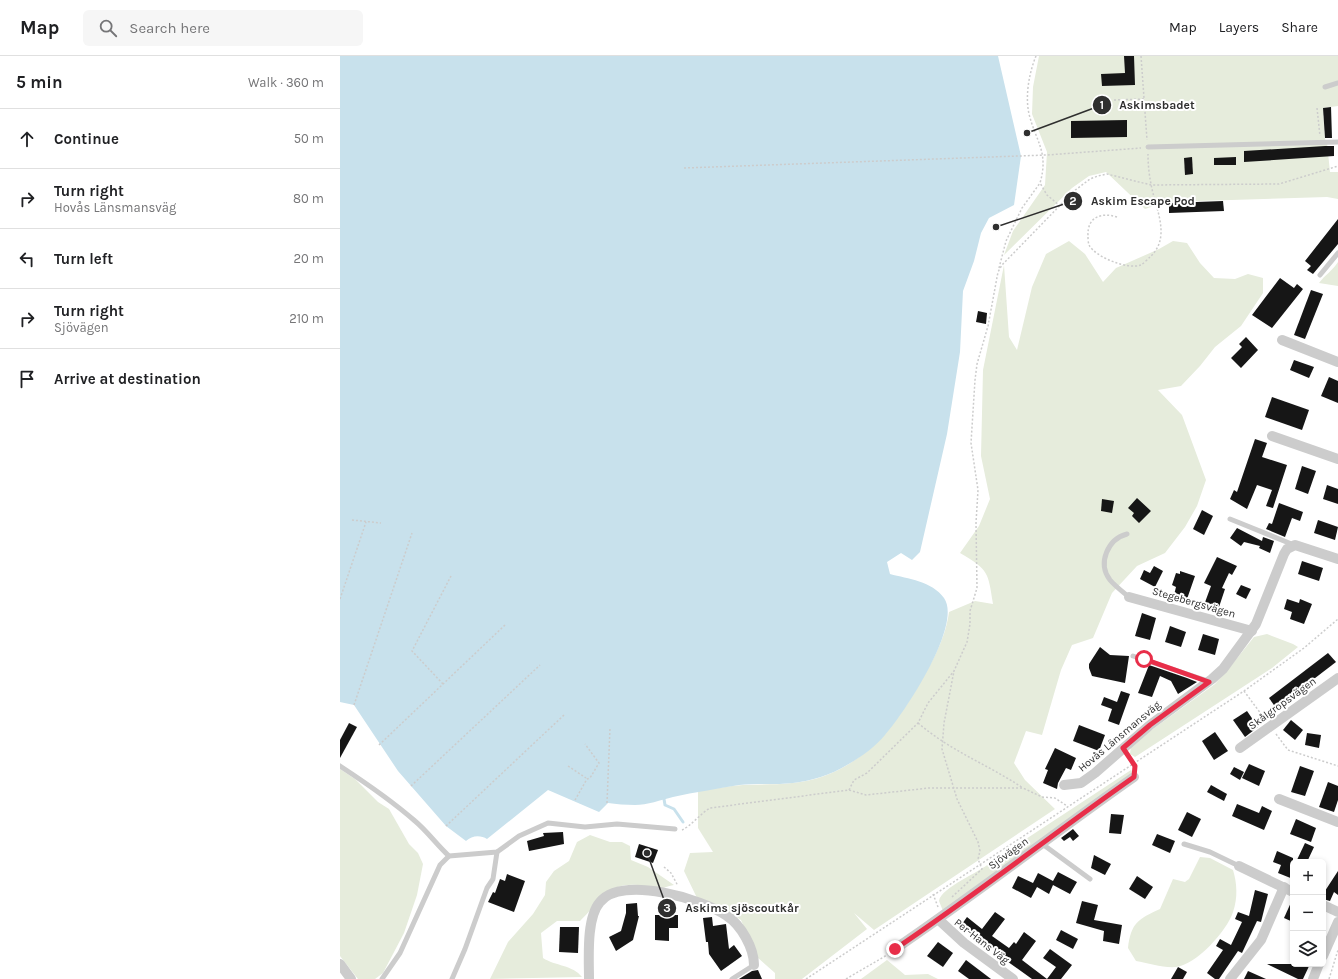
<!DOCTYPE html>
<html lang="en">
<head>
<meta charset="utf-8">
<style>
	:root { --surface:#fff; --page:#f6f6f6; --text:#202124; --muted:#757577; --line:#e0e0e0 }
	body { margin:0; font-family:Karla,sans-serif; background:var(--page); color:var(--text) }
	.controls { position:absolute; right:12px; bottom:12px; display:grid; overflow:hidden; border-radius:6px; box-shadow:0 2px 6px #0003 }
	.controls button { width:36px; height:36px; display:grid; place-items:center; padding:0; border:0; border-bottom:1px solid var(--line); background:var(--surface); color:var(--text); font:20px sans-serif }
	.stop { position:absolute; width:12px; height:12px; margin:-9px; border:3px solid #e82e49; border-radius:50%; background:#fff }
	.stop.end { background:#e82e49; border-color:#fff; box-shadow:0 1px 4px #0008 }
	.list { margin:0; padding:0; list-style:none }
	h2 { display:flex; justify-content:space-between; align-items:center; height:52px; margin:0; padding:0 16px; font-size:17px }
	h2 small { font-size:13px; font-weight:400; color:var(--muted) }
	.list li { display:grid; grid-template-columns:26px 1fr auto; gap:12px; align-items:center; box-sizing:border-box; height:60px; padding:0 16px; border-top:1px solid var(--line) }
	.list b { display:block; font-size:15px; white-space:nowrap }
	.list p { margin:0; font-size:13px; white-space:nowrap; color:var(--muted) }
	.list em { font-size:13px; font-style:normal; color:var(--muted) }
	.icon { flex:none; width:22px; height:22px; fill:none; stroke:currentColor; stroke-width:2; stroke-linecap:round; stroke-linejoin:round }
	.map { position:relative; flex:none; width:998px; height:923px; overflow:hidden }
	header { display:flex; align-items:center; gap:24px; box-sizing:border-box; height:56px; padding:0 20px; background:var(--surface); border-bottom:1px solid var(--line) }
	header strong { font-size:19px }
	nav { display:flex; gap:22px; margin-inline-start:auto; font-size:14px }
	.search { width:280px; height:36px; background:var(--page); display:flex; align-items:center; gap:10px; box-sizing:border-box; padding:0 14px; border-radius:6px; color:var(--muted); font-size:15px }
	main { display:flex }
	aside { flex:1; background:var(--surface) }
	.map>svg:first-child { display:block }
	.green { fill:#e6ecdc }
	.water { fill:#c8e1ec }
	.lines { fill:none; stroke-linecap:round; stroke-linejoin:round }
	.stream { stroke:#c8e1ec; stroke-width:3 }
	.building { fill:#161616 }
	.path { stroke:#ccc; stroke-width:1.5; stroke-dasharray:2 2; stroke-linecap:butt }
	.service { stroke:#ccc; stroke-width:5 }
	.minor { stroke:#ccc; stroke-width:10 }
	.route { stroke:#e82e49; stroke-width:5 }
	.labels { text-anchor:middle; stroke-width:4; stroke-linejoin:round; paint-order:stroke }
	.street-label { font-size:11px; fill:#2f2f2f; stroke:#fff }
	.leader { fill:none; stroke:#2f2f2f; stroke-width:1.5 }
	.callout-dot { fill:#2f2f2f; stroke:#fff; stroke-width:1.5 }
	.mark-label { font-size:12px; text-anchor:middle; font-weight:bold; fill:#fff }
	.callout-label { font-size:12px; text-anchor:middle; font-weight:bold; fill:#2f2f2f; stroke:#fff; stroke-width:4; stroke-linejoin:round; paint-order:stroke }
</style>
</head>
<body>
<header>
<strong>Map</strong>
<div class="search"><svg class="icon" aria-label="search" viewBox="0 0 24 24"><circle cx="10" cy="10" r="6"/><path d="M15 15l6 6"/></svg>Search here</div>
<nav><a>Map</a><a>Layers</a><a>Share</a></nav>
</header>
<main>
<aside>
<h2>5 min<small>Walk · 360 m</small></h2>
<ul class="list">
<li><svg class="icon" aria-label="ahead" viewBox="0 0 24 24"><path d="M12 20V5M6 11l6-6 6 6"/></svg><div><b>Continue</b></div><em>50 m</em></li>
<li><svg class="icon" aria-label="right" viewBox="0 0 24 24"><path d="M7 20v-9h11M14 6l5 5-5 5"/></svg><div><b>Turn right</b><p>Hovås Länsmansväg</p></div><em>80 m</em></li>
<li><svg class="icon" aria-label="left" viewBox="0 0 24 24"><path d="M17 20v-9H6M10 6l-5 5 5 5"/></svg><div><b>Turn left</b></div><em>20 m</em></li>
<li><svg class="icon" aria-label="right" viewBox="0 0 24 24"><path d="M7 20v-9h11M14 6l5 5-5 5"/></svg><div><b>Turn right</b><p>Sjövägen</p></div><em>210 m</em></li>
<li><svg class="icon" aria-label="arrive" viewBox="0 0 24 24"><path d="M6 21V4h12l-3 4 3 4H6"/></svg><div><b>Arrive at destination</b></div></li>
</ul>
</aside>
<div class="map">
<svg width="998" height="923" viewBox="0 0 998 923">
	<rect width="100%" height="100%" fill="#fff"/>
	<g class="green">
		<polygon points="699,0 998,0 998,50 983,52 985,83 987,87 990,116 998,116 998,143 987,141 826,146 805,153 766,116 749,120 732,132 664,199 673,175 705,129 707,96 692,58 693,31"/>
		<path d="M729 185 745 198 763 226 776 212 819 193 833 185 847 187 860 207 874 222 895 223 908 218 923 222V237L901 270 875 291 860 310 841 330 818 334 842 359 866 424 857 450 845 471 825 497 797 510 772 537 753 582 732 589 721 614 702 679 686 675 674 707 685 724 715 753 534 874 514 857 527 873 462 923H435V917L417 901 401 864 390 857 357 842 344 815 350 797 373 796 358 772V735C373 733 388 730 403 729 420 728 436 729 452 727 509 722 546 683 574 637 589 611 605 586 609 556L635 545 653 548C648 516 649 514 620 497L639 470 650 443 641 400 643 314 664 209 669 281 677 294 692 231 706 198Z"/>
		<path d="M998 206V230L979 227C985 219 992 215 998 206Z"/>
		<polygon points="927,578 953,588 958,591 932,612 795,701 790,698 791,689 875,628 886,616 914,581"/>
		<polygon points="0,713 15,723 38,746 49,753 69,788 78,797 83,808 77,839 64,877 43,917 35,923 18,923 0,900"/>
		<path d="M791 714 794 717 603 855 599 845C601 831 641 816 651 806Z"/>
		<path d="M250 779 270 786H282L290 790 291 804 308 811 334 829C328 830 321 833 316 833 310 833 304 829 298 829 266 826 259 847 240 865H217L201 877 203 902C215 910 233 909 242 921L150 923 168 886 193 858 205 839 206 826 214 815 229 805 237 786Z"/>
		<path d="M860 801 870 802 893 814C897 827 898 842 893 856 887 875 856 909 836 911 823 912 808 907 796 905L788 892C791 867 798 863 820 853L833 823 845 826 849 823Z"/>
		<polygon points="547,904 565,919 588,918 598,923 521,923"/>
	</g>
	<path class="water" d="M0 0H658L681 100 674 149 649 162 641 177 634 205 623 235 620 296 607 378 580 496 572 504 561 497 547 506 550 518C568 523 592 525 604 542 623 569 564 658 545 679 535 691 521 701 507 709 491 719 471 725 453 727 435 729 417 727 399 729 377 733 355 736 333 741 321 744 307 749 295 749 286 749 276 748 268 747L259 756 208 734 147 783C141 779 132 779 126 785L106 770 58 715 14 649 0 646Z"/>
	<g class="lines">
		<polyline class="stream" points="324,743 325,749 334,753 343,766"/>
	</g>
	<g class="building">
		<polygon points="784,0 794,0 795,29 762,30 761,18 785,17"/>
		<polygon points="991,51 992,82 985,82 983,52"/>
		<polygon points="787,64 787,81 731,82 731,65"/>
		<polygon points="985,90 994,90 994,100 904,106 904,95"/>
		<polygon points="852,101 853,118 845,119 844,102"/>
		<polygon points="896,101 896,109 874,109 874,102"/>
		<polygon points="883,145 884,155 829,157 829,147"/>
		<polygon points="998,163 998,188 973,218 967,214 971,210 965,205"/>
		<polygon points="940,222 954,232 957,228 963,233 932,272 912,259"/>
		<polygon points="971,234 983,238 965,283 954,279"/>
		<polygon points="638,255 647,257 646,268 636,266"/>
		<polygon points="906,281 918,294 901,312 891,302 902,291 899,288"/>
		<polygon points="954,304 974,311 969,322 950,314"/>
		<polygon points="989,321 998,325 998,347 981,340"/>
		<polygon points="932,341 969,354 962,374 925,361"/>
		<polygon points="915,383 927,387 922,401 947,409 933,452 926,450 932,434 917,429 907,453 890,443 894,434 897,436"/>
		<polygon points="962,410 976,415 968,438 955,433"/>
		<polygon points="987,429 998,433 998,448 983,443"/>
		<polygon points="797,442 811,455 799,467 792,460 794,457 788,452"/>
		<polygon points="762,443 774,445 772,457 761,455"/>
		<polygon points="939,447 963,456 960,465 952,462 945,481 926,473 929,467 932,468"/>
		<polygon points="862,454 873,460 864,479 853,473"/>
		<polygon points="978,464 998,471 995,484 974,477"/>
		<polygon points="897,472 922,485 923,481 934,485 930,497 919,492 920,490 904,486 901,490 890,482"/>
		<polygon points="877,501 897,510 892,519 889,517 882,532 885,533 878,554 864,549 871,530 864,527"/>
		<polygon points="962,505 983,512 979,525 958,518"/>
		<polygon points="814,510 823,515 815,531 800,523 804,514 810,517"/>
		<polygon points="840,515 855,520 847,543 834,539 836,531 832,529 836,517 840,518"/>
		<polygon points="901,529 911,533 906,543 896,538"/>
		<polygon points="947,543 959,547 960,543 972,548 964,568 950,563 952,556 944,553"/>
		<polygon points="802,557 816,562 810,584 795,580"/>
		<polygon points="830,570 846,576 841,591 825,586"/>
		<polygon points="863,578 879,583 875,599 858,594"/>
		<polygon points="760,591 770,599 789,600 785,627 752,620 749,612 749,608"/>
		<polygon points="988,597 996,606 936,652 929,642"/>
		<polygon points="809,609 847,622 857,626 838,638 831,625 820,620 812,641 798,637"/>
		<polygon points="781,635 790,638 779,669 768,665 772,653 761,649 764,641 777,646"/>
		<polygon points="907,655 918,671 905,681 893,664"/>
		<polygon points="951,664 963,674 955,684 943,674"/>
		<polygon points="9,667 17,671 0,702 0,684"/>
		<polygon points="739,669 765,679 759,695 733,685"/>
		<polygon points="875,676 888,695 874,704 862,685"/>
		<polygon points="967,677 981,679 979,692 965,689"/>
		<polygon points="715,692 736,702 731,714 726,712 718,727 717,733 703,727 708,714 705,713"/>
		<polygon points="909,708 925,715 919,730 902,722"/>
		<polygon points="960,710 974,715 965,740 951,736"/>
		<polygon points="894,711 904,716 900,724 890,718"/>
		<polygon points="988,726 998,730 998,744 994,756 979,751"/>
		<polygon points="871,729 887,738 884,745 867,736"/>
		<polygon points="897,748 919,757 922,750 932,755 924,774 892,760"/>
		<polygon points="847,756 861,763 852,781 838,774"/>
		<polygon points="771,758 784,759 781,778 769,777"/>
		<polygon points="956,763 976,772 971,786 950,778"/>
		<polygon points="733,773 739,780 733,785 730,781 724,785 721,782"/>
		<polygon points="223,776 224,788 189,795 187,785 204,780 203,777"/>
		<polygon points="817,778 835,785 830,797 812,789"/>
		<polygon points="965,787 974,791 967,806 956,806"/>
		<polygon points="299,788 318,794 313,807 295,801"/>
		<polygon points="937,795 953,802 953,823 938,817 941,809 933,806"/>
		<polygon points="754,799 771,808 765,819 751,812"/>
		<polygon points="998,815 998,839 994,836 990,845 983,843 983,838"/>
		<polygon points="718,816 737,826 730,838 713,829 709,838 697,831 691,842 672,832 678,820 693,827 698,817 713,825"/>
		<polygon points="167,818 185,825 174,856 148,846 153,836 155,837 160,823 165,825"/>
		<polygon points="797,820 813,831 805,843 789,833"/>
		<polygon points="915,834 928,838 921,866 917,865 902,897 898,895 879,923 875,923 867,917 883,894 876,890 880,883 891,889 902,866 895,863 898,856 909,860"/>
		<polygon points="953,842 953,866 944,862"/>
		<polygon points="742,845 758,849 754,864 782,869 779,888 763,885 764,875 736,867"/>
		<polygon points="297,847 298,860 299,860 293,884 276,895 269,881 281,875 286,857 286,848"/>
		<polygon points="655,856 665,863 652,880 669,892 674,886 676,888 684,876 696,885 682,904 707,923 716,911 703,902 710,893 732,909 721,923 692,923 664,903 666,901 622,868 627,861 642,873"/>
		<polygon points="315,859 338,859 338,872 329,872 329,885 315,884"/>
		<polygon points="372,861 373,870 386,868 389,893 394,889 402,900 381,915 369,898 368,886 366,886 363,862"/>
		<polygon points="220,871 239,871 238,897 219,896"/>
		<polygon points="721,874 738,883 733,893 716,884"/>
		<polygon points="598,886 613,897 603,911 587,900"/>
		<polygon points="626,904 651,923 629,923 618,915"/>
		<polygon points="927,908 970,908 963,923 958,923"/>
		<polygon points="838,911 847,916 843,923 831,923"/>
		<polygon points="418,914 422,923 399,923 412,915"/>
		<polygon points="908,915 926,923 904,923"/>
	</g>
	<g class="lines">
		<g class="path">
			<path d="M696 0C689 17 685 40 689 58 696 86 709 96 700 127L707 139 719 149"/>
			<polyline points="801,0 807,84"/>
			<polyline points="774,44 804,43"/>
			<polyline points="977,52 980,80"/>
			<polyline points="344,112 707,99 801,92"/>
			<path d="M777 161C761 156 747 161 748 180 748 182 748 186 749 189 755 201 788 214 801 209 804 207 808 203 810 201 832 181 815 152 811 128 809 118 808 108 808 98"/>
			<polyline points="659,212 666,185 682,152 700,127"/>
			<polyline points="12,464 41,467"/>
			<polyline points="0,543 26,466"/>
			<polyline points="103,628 72,595 111,520"/>
			<polyline points="904,635 924,662"/>
			<polyline points="14,649 72,477"/>
			<path d="M578 667C612 696 647 708 683 732"/>
			<polyline points="936,678 948,694 998,710"/>
			<polyline points="39,689 165,569"/>
			<polyline points="789,701 795,711"/>
			<polyline points="228,710 246,722"/>
			<polyline points="71,730 200,609"/>
			<polyline points="509,734 514,724 527,717 578,667 588,647 614,615 627,586 630,568 630,555 637,532 636,467 638,434 631,387 635,324 637,308 648,270 658,216 662,209 734,135 750,123 758,120 767,118 811,129 939,128 998,110"/>
			<polyline points="235,744 247,723 250,722 259,707 245,688"/>
			<polyline points="267,747 270,672"/>
			<polyline points="106,770 224,659"/>
			<path d="M342 774C351 770 360 758 370 752L509 734 526 739 589 732H683L702 741 715 742 727 750"/>
			<polyline points="324,811 331,817 338,830"/>
			<polyline points="593,838 598,851"/>
			<polyline points="612,841 642,813 638,803 640,795 638,786 617,743 602,693 604,667 614,615"/>
			<polyline points="466,923 904,635 964,592 998,563"/>
			<polyline points="506,923 547,899"/>
			<polyline points="989,923 998,894"/>
		</g>
		<g class="service">
			<polyline points="985,31 998,27"/>
			<polyline points="808,91 998,86"/>
			<polyline points="980,219 998,197"/>
			<polyline points="890,463 954,489"/>
			<path d="M787 478C768 483 757 507 770 524 775 530 783 536 789 541"/>
			<polyline points="793,600 868,625"/>
			<path d="M0 710C26 727 51 744 75 765 87 775 97 789 109 800"/>
			<polyline points="701,787 750,823"/>
			<polyline points="844,788 870,796 899,810"/>
			<polyline points="42,923 60,897 100,809 109,800 157,796 179,780 208,767 245,771 277,768 335,773"/>
			<polyline points="112,923 125,893 147,832 153,823 157,796"/>
			<polyline points="392,923 414,909"/>
		</g>
		<g class="minor">
			<polyline points="942,284 998,306"/>
			<polyline points="932,380 998,403"/>
			<polyline points="789,541 912,575"/>
			<polyline points="900,692 998,622"/>
			<polyline points="724,729 741,727 755,717 810,669 872,623 883,613 916,568 944,498 947,493 955,489 998,503"/>
			<polyline points="939,743 998,766"/>
			<polyline points="899,810 953,836"/>
			<polyline points="983,849 998,856"/>
			<polyline points="599,864 624,887 673,923"/>
			<path d="M555 893C636 838 714 777 794 721"/>
			<polyline points="983,900 998,866"/>
			<polyline points="0,908 11,923"/>
			<path d="M249 923C249 902 246 862 260 846 282 819 363 843 387 860 401 869 414 892 414 909"/>
			<polyline points="890,923 921,884 944,831"/>
			<polyline points="973,923 979,908"/>
		</g>
	</g>
	<g class="lines">
		<path class="route" d="M555 893C637 838 714 777 794 721L795 710 783 692 810 669 869 626 804 603"/>
	</g>
	<g class="labels">
		<g class="street-label">
			<text transform="translate(854 546) rotate(16)" y="4">Stegebergsvägen</text>
			<text transform="translate(942 647) rotate(-36)" y="4">Skålgropsvägen</text>
			<text transform="translate(779 680) rotate(-40)" y="4">Hovås Länsmansväg</text>
			<text transform="translate(668 797) rotate(-36)" y="4">Sjövägen</text>
			<text transform="translate(642 885) rotate(38)" y="4">Per-Hans Väg</text>
		</g>
	</g>
	<path class="leader" d="M687 77L762 49M656 171L733 145M307 797L327 852"/>
	<g class="callout-dot">
		<circle cx="687" cy="77" r="4"/>
		<circle cx="656" cy="171" r="4"/>
		<circle cx="307" cy="797" r="4"/>
		<circle cx="762" cy="49" r="10"/>
		<circle cx="733" cy="145" r="10"/>
		<circle cx="327" cy="852" r="10"/>
	</g>
	<g class="mark-label">
		<text x="762" y="53">1</text>
		<text x="733" y="149">2</text>
		<text x="327" y="856">3</text>
	</g>
	<g class="callout-label">
		<text x="817" y="53">Askimsbadet</text>
		<text x="803" y="149">Askim Escape Pod</text>
		<text x="402" y="856">Askims sjöscoutkår</text>
	</g>
</svg>
<div class="controls">
<button>+</button>
<button>−</button>
<button><svg class="icon" aria-label="layers" viewBox="0 0 24 24"><path d="M12 4l9 5-9 5-9-5zM3 14l9 5 9-5"/></svg></button>
</div>
<div class="stop" style="left:804px;top:603px"></div>
<div class="stop end" style="left:555px;top:893px"></div>
</div>
</main>
</body>
</html>
